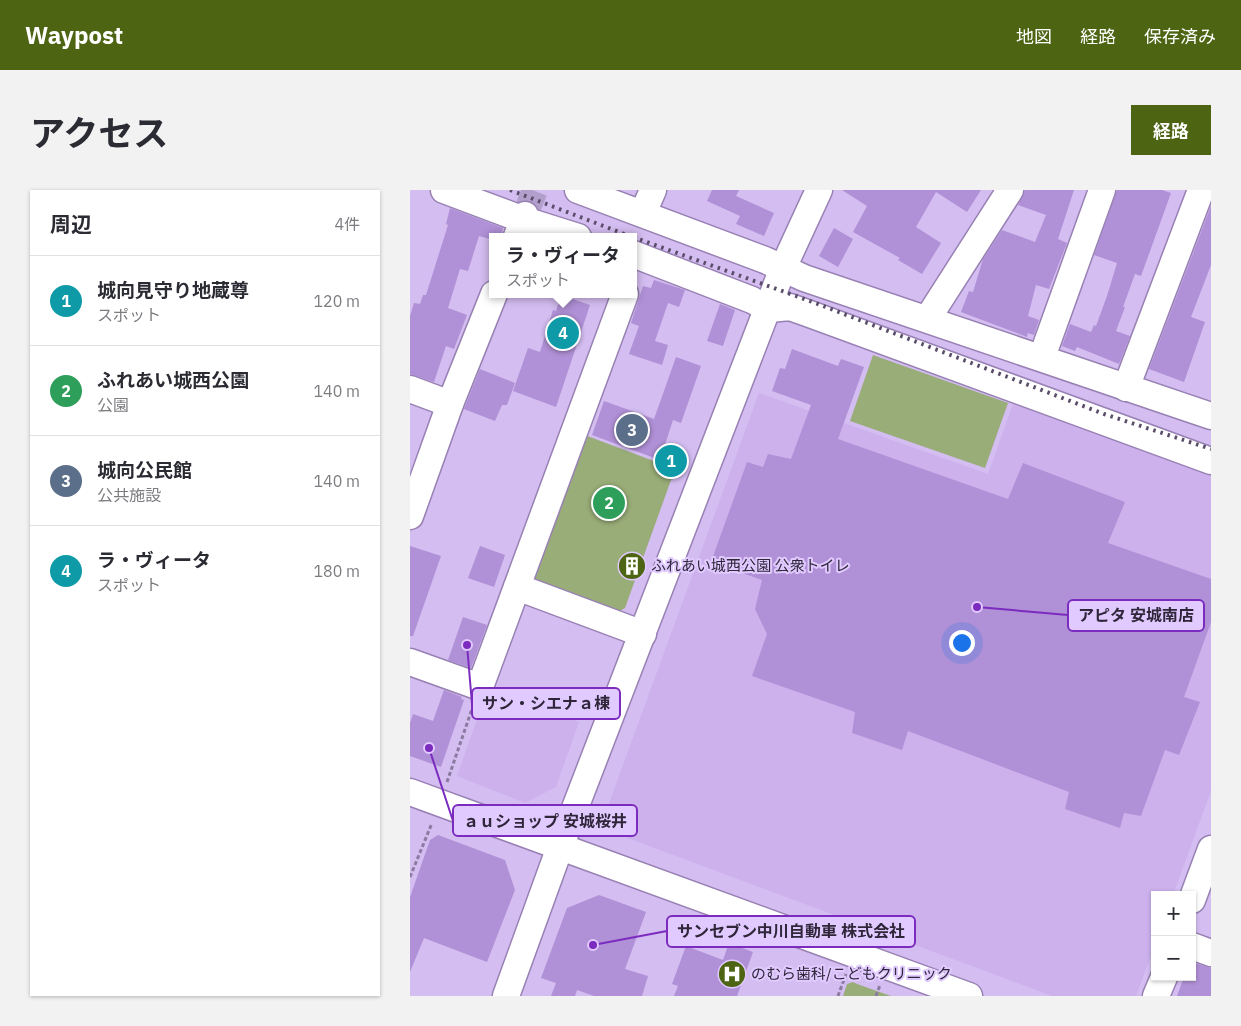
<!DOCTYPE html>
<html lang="ja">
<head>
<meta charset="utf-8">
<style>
	:root { --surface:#fff; --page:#f2f2f3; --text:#2b2b33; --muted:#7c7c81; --line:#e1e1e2; --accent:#4d6513 }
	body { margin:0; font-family:"IBM Plex Sans","Noto Sans JP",sans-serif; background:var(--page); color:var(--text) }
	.controls { position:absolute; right:15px; bottom:15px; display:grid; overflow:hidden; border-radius:0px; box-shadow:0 1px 4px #0004 }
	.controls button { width:45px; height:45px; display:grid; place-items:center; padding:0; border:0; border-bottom:1px solid var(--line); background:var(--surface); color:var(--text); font:25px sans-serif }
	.you { position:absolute; left:551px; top:452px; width:18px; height:18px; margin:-12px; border:4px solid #fff; border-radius:50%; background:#1a73e8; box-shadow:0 0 0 8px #1a73e833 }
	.badge { display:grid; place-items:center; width:32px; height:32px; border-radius:50%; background:var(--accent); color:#fff; font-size:16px; font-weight:700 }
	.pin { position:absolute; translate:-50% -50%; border:2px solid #fff; box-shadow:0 1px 5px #0006 }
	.popup { position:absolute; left:79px; top:43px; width:148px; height:65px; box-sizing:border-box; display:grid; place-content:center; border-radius:0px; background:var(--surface); filter:drop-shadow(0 1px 4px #0005); font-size:16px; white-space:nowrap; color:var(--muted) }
	.popup b { font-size:19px; color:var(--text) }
	.popup::after { content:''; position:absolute; left:50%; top:100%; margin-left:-10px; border:10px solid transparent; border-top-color:var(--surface) }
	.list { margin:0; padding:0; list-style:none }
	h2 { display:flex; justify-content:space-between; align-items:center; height:65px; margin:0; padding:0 20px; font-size:21px }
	h2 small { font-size:16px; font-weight:400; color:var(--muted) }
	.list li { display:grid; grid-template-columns:32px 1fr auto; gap:15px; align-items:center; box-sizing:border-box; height:90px; padding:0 20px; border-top:1px solid var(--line) }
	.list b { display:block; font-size:19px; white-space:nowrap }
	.list p { margin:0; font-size:16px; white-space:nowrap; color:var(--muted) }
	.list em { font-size:16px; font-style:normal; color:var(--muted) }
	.map { position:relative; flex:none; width:801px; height:806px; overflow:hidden; border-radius:0px }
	header { display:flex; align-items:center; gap:30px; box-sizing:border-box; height:70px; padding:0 25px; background:var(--accent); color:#fff }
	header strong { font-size:24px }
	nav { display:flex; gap:28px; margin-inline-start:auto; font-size:18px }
	.intro { display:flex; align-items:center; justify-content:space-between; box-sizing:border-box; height:120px; padding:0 30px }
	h1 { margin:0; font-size:35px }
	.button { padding:12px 22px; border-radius:0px; background:var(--accent); color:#fff; font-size:18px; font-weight:700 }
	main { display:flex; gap:30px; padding:0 30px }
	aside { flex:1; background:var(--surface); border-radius:0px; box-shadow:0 1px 4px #0004 }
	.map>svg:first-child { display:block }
	.built { fill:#ccb1ed }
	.green { fill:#99ad78 }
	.building { fill:#b090d6 }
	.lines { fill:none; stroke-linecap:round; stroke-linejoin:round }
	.minor-tunnel { stroke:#b39fcc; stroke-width:26; stroke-dasharray:26 13; stroke-linecap:butt }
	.minor-casing { stroke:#9881b3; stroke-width:29 }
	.path { stroke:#8c7ba1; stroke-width:3; stroke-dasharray:4 2.5; stroke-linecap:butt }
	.minor { stroke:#fff; stroke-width:26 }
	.rail { stroke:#5a4d69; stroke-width:4; stroke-dasharray:2.5 5; stroke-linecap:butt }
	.labels { text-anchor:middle; stroke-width:4; stroke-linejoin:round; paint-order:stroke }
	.poi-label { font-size:15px; fill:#2f263a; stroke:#e1caff; text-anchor:start }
	.leader { fill:none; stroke:#7b2cbf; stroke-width:2 }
	.callout-dot { fill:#7b2cbf; stroke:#e1caff; stroke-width:2 }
	.callout { fill:#e1caff; stroke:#7b2cbf; stroke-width:2 }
	.callout-label { font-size:16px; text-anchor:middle; font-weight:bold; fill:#2f263a }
</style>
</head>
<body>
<header>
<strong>Waypost</strong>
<nav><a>地図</a><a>経路</a><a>保存済み</a></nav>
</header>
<div class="intro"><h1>アクセス</h1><a class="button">経路</a></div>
<main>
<aside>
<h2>周辺<small>4件</small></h2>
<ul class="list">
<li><span class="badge" style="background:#0f9aa8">1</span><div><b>城向見守り地蔵尊</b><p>スポット</p></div><em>120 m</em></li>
<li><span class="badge" style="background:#2e9e5b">2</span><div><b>ふれあい城西公園</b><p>公園</p></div><em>140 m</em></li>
<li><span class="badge" style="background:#5c6f8a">3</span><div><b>城向公民館</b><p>公共施設</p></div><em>140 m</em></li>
<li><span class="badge" style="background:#0f9aa8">4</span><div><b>ラ・ヴィータ</b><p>スポット</p></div><em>180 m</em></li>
</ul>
</aside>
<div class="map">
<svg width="801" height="806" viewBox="0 0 801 806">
	<rect width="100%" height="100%" fill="#d4bdf1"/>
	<g class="built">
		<polygon points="349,203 578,284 603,214 801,283 801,601 763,705 745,705 745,755 726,806 642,806 212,646 198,616"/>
		<polygon points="78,499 169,532 146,597 115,613 47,586"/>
	</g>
	<g class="green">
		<polygon points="463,165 598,213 575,278 440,231"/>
		<polygon points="172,244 265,279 215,418 203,425 123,393 119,382"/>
		<polygon points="443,792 447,794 481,806 433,806 437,794"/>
	</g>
	<g class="building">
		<polygon points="302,0 329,0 326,6 364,23 354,46 326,34 330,26 297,11"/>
		<polygon points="432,0 571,0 557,22 526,2 506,37 531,53 512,84 488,70 490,68 443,42 457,16"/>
		<polygon points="615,0 664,0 648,49 657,53 639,99 626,95 618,126 629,130 624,145 618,143 617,147 551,122 559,101 563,102 573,69 592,40 625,52 636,25 608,15"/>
		<polygon points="707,0 752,0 761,3 731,86 725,84 713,117 715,117 706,141 720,146 709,174 667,157 665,161 652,156 660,134 681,142 684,135 686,136 697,106 707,73 684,65"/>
		<polygon points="801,16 801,75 781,127 795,132 774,192 739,179"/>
		<polygon points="40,18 93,38 91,47 83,47 83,50 69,46 58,81 50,79 38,118 57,125 44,159 36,156 24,192 0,184 0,126 4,113 10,114 13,105 16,105 38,35 36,34"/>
		<polygon points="424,38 443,49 428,77 409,66"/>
		<polygon points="244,90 275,100 269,117 258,113 245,151 258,155 252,175 219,164 229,136 221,133 233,96 241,98"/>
		<polygon points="151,105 180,115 146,217 103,201 118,158 130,162 143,120 146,121"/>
		<polygon points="310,114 325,120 313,156 297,151"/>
		<polygon points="382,159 428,176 431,169 454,177 428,249 598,309 613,273 715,312 698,353 801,389 801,432 774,507 790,512 769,565 755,560 731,626 714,623 710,638 655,619 659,602 498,541 492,560 442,543 445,522 342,486 357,444 345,419 352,390 301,372 337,272 353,277 358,264 381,269 401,215 362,201 370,178 375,179"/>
		<polygon points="266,167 291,176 271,233 263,230 250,270 182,245 194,211 244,229"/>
		<polygon points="70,179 105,193 97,215 92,215 85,231 54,219"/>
		<polygon points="0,356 31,366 3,446 0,446"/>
		<polygon points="70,356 95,365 84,397 58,388"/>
		<polygon points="53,427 77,435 61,478 38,470"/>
		<polygon points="34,500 52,507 51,509 54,510 31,577 0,566 0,533 3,524 23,531"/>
		<polygon points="28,645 95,670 105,700 77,772 14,748 0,782 0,707 20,650"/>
		<polygon points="189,705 236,722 215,779 238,786 232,806 184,806 167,800 165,806 141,806 146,793 131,788 157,718"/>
		<polygon points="319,753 343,762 327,806 264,806 268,796 262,794 276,756 313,770"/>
		<polygon points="782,772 801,778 801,806 767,806 774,787 782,787"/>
	</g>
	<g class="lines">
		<polyline class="minor-tunnel" points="115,25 125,0"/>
		<defs>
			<g id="minor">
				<polyline points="34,0 114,30 115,25"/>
				<polyline points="168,0 355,70 394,88 801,226"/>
				<polyline points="233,23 243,0"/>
				<polyline points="107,46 114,30 168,47"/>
				<polyline points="223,64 342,110 359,119 380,117 397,123 801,271"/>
				<polyline points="518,128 600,0"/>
				<polyline points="632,167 692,0"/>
				<polyline points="716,198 791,0"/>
				<polyline points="0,199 40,214"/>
				<polyline points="0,326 40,214 84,104"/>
				<polyline points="107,397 233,444"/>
				<polyline points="0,472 70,497 215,104"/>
				<polyline points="0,602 559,806"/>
				<polyline points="782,710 801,659"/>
				<polyline points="782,756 801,763"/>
				<polyline points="96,806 150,657 373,78 409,0"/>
				<polyline points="746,806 754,787"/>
			</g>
		</defs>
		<use href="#minor" class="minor-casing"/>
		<g class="path">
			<polyline points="37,592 63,516"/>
			<polyline points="0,687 22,633"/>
			<polyline points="428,806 436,784"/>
			<polyline points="466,806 470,795"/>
		</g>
		<use href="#minor" class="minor"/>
		<g class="rail">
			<polyline points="100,0 222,47"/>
			<polyline points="223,47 408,114 694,224 801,259"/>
		</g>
	</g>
	<defs>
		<symbol id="building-disc" viewBox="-11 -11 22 22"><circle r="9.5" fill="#4d6513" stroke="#e1caff"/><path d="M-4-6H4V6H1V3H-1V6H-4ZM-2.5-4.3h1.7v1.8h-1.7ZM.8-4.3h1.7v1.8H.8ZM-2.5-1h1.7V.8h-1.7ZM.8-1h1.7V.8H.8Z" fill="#fff"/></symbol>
		<symbol id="hospital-disc" viewBox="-11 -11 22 22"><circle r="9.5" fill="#4d6513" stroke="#e1caff"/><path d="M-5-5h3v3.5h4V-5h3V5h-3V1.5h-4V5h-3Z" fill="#fff"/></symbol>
	</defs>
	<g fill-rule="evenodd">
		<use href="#building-disc" x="206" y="360" width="32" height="32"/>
		<use href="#hospital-disc" x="306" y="768" width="32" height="32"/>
	</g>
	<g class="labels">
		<g class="poi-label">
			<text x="241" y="381">ふれあい城西公園 公衆トイレ</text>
			<text x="341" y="789">のむら歯科/こどもクリニック</text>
		</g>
	</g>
	<path class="leader" d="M567 417L658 425M57 455L62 514M19 558L43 631M183 755L257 741"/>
	<g class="callout-dot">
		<circle cx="567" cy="417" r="5"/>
		<circle cx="57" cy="455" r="5"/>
		<circle cx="19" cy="558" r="5"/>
		<circle cx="183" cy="755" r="5"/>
	</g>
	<g class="callout">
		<rect x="658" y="410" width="136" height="31" rx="5"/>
		<rect x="62" y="498" width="148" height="31" rx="5"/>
		<rect x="43" y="615" width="184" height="31" rx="5"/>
		<rect x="257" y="726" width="248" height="31" rx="5"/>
	</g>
	<g class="callout-label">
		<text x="726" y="431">アピタ 安城南店</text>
		<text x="136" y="519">サン・シエナａ棟</text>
		<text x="135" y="637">ａｕショップ 安城桜井</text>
		<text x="381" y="747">サンセブン中川自動車 株式会社</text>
	</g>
</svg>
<div class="controls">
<button>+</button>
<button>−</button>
</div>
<div class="you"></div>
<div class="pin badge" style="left:261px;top:271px;background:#0f9aa8">1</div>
<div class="pin badge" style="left:199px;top:313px;background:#2e9e5b">2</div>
<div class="pin badge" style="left:222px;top:240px;background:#5c6f8a">3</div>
<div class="pin badge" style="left:153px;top:143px;background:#0f9aa8">4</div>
<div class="popup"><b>ラ・ヴィータ</b>スポット</div>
</div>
</main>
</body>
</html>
